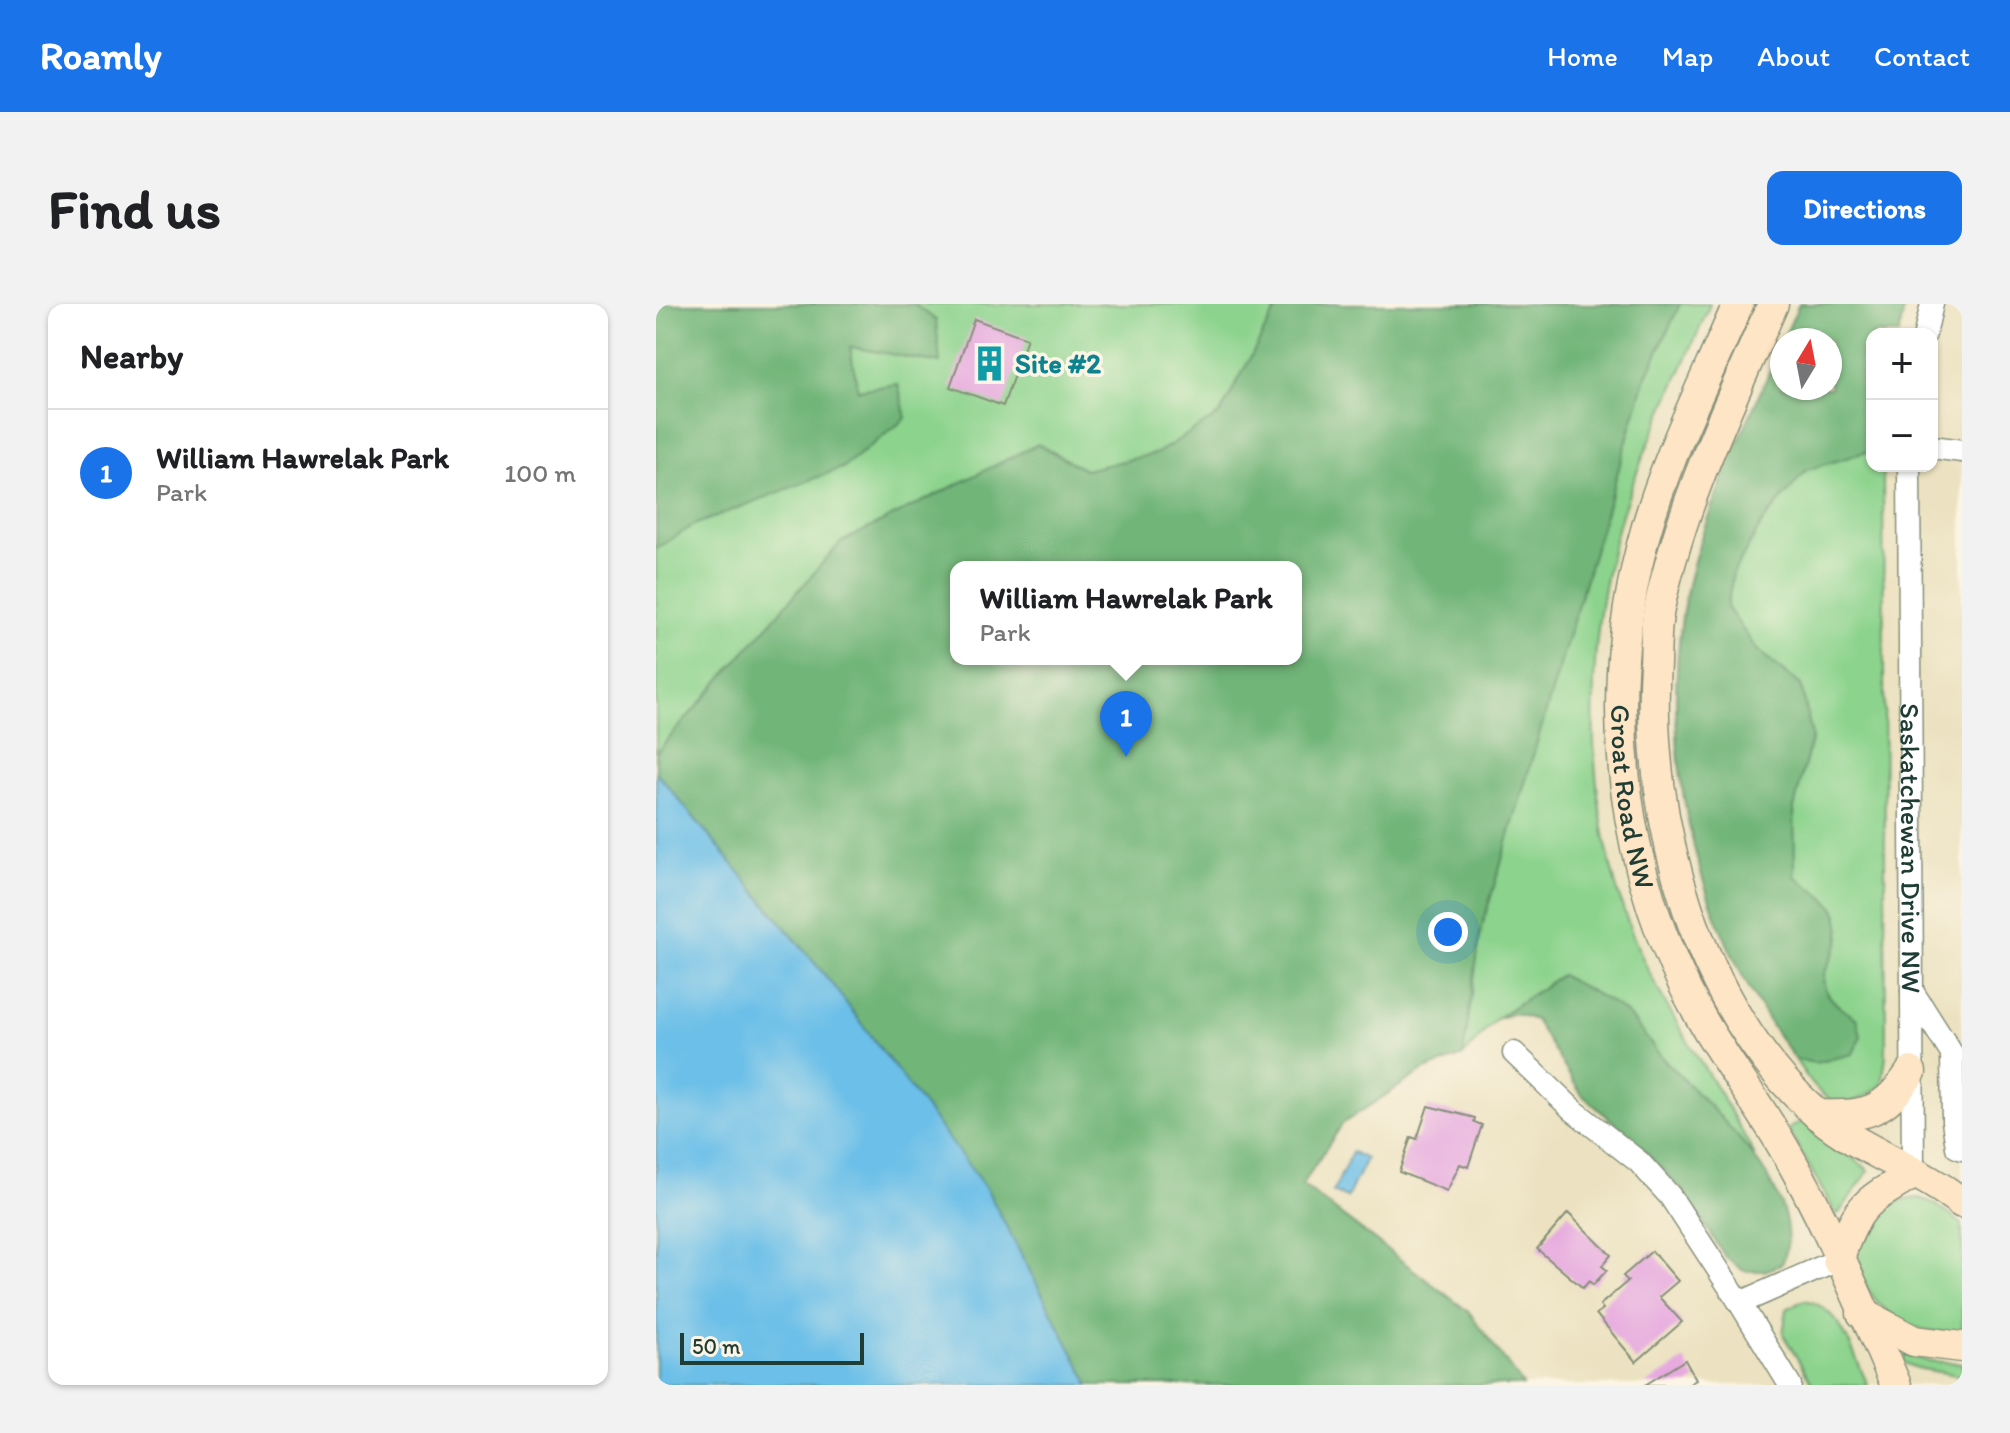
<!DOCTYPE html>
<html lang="en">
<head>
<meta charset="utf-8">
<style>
	:root { --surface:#fff; --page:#f2f2f2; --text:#202124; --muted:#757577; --line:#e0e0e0; --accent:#1a73e8 }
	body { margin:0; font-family:Itim,sans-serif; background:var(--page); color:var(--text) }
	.controls { position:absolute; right:24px; top:24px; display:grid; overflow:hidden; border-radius:16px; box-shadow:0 2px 6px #0004 }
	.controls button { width:72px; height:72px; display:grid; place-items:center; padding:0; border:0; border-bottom:2px solid var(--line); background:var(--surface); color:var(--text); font:40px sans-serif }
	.compass { position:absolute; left:1114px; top:24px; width:72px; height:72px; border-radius:50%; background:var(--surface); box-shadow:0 2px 6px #0004; rotate:10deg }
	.scale { position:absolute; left:24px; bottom:20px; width:184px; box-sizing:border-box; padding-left:8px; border:4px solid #1f3d34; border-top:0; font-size:22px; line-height:28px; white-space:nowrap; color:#1f3d34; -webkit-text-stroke:6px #fcf5e5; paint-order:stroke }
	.you { position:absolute; left:792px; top:628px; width:28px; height:28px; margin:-20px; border:6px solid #fff; border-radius:50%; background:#1a73e8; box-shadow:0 0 0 12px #1a73e833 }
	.badge { display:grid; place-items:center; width:52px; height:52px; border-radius:50%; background:var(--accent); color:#fff; font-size:26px; font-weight:700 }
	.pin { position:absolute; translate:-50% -66px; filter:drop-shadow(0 2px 4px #0008) }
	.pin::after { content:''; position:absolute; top:42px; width:28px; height:24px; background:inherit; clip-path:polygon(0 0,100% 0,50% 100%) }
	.popup { position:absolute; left:294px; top:257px; width:352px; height:104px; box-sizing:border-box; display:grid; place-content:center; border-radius:16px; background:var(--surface); filter:drop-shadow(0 2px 6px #0005); font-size:26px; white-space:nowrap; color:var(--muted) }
	.popup b { font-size:30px; color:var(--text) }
	.popup::after { content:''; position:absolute; left:50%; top:100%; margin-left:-16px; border:16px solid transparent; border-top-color:var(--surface) }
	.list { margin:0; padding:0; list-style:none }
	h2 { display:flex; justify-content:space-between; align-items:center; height:104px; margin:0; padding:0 32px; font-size:34px }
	h2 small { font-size:26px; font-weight:400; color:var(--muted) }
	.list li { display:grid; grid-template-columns:52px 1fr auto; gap:24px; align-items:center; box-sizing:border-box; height:128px; padding:0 32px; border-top:2px solid var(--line) }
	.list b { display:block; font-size:30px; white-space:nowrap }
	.list p { margin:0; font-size:26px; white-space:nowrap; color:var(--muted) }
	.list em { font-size:26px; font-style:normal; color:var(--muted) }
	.map { position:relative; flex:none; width:1306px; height:1081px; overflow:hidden; border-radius:16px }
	header { display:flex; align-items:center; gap:48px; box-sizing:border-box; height:112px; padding:0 40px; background:var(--accent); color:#fff }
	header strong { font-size:38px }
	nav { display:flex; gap:44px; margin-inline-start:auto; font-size:28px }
	.intro { display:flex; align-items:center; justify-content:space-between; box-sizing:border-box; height:192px; padding:0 48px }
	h1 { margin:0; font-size:56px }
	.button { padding:20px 36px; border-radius:16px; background:var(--accent); color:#fff; font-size:28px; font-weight:700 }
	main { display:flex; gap:48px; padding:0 48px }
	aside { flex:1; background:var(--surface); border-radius:16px; box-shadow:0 2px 6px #0004 }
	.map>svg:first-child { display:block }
	.green { fill:#8cd38d; stroke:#568860; stroke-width:2; fill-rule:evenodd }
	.forest { fill:#71b578; stroke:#487956; stroke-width:2; fill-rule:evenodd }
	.water { fill:#6cbfe8; stroke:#467e8e; stroke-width:2 }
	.building { fill:#e6a9df }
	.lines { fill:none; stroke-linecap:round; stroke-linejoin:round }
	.minor-casing { stroke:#86907a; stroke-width:25 }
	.secondary-casing { stroke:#86907a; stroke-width:33 }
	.minor { stroke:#fff; stroke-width:22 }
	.secondary { stroke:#fde5c5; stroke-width:30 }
	.labels { text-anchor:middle; stroke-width:7; stroke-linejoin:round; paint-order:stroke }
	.culture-label { font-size:28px; font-weight:bold; fill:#0d838f; stroke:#fcf5e5; text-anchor:start }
	.street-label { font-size:28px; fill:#1f3d34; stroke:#fcf5e5 }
</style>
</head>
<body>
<header>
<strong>Roamly</strong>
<nav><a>Home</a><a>Map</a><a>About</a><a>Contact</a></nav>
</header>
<div class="intro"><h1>Find us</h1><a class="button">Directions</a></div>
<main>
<aside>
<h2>Nearby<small></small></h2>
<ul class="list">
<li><span class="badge">1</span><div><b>William Hawrelak Park</b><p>Park</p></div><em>100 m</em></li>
</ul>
</aside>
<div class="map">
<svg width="1306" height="1081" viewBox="0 0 1306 1081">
	<rect width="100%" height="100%" fill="#fcf5e5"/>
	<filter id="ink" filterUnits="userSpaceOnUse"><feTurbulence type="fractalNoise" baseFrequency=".0125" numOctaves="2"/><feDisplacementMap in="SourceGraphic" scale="16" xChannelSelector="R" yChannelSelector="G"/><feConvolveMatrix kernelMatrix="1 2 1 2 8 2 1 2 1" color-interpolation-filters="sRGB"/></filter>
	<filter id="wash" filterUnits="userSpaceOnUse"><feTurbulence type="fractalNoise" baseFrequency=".006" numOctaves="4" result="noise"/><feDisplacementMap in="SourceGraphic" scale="32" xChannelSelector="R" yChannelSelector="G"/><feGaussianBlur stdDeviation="1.8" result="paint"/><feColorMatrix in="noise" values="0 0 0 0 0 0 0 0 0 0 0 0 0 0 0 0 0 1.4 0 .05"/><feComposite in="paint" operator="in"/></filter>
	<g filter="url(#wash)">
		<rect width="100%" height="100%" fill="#ece2c1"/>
		<g class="green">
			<path d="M0 0H1054C1029 61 998 121 975 184 926 315 924 493 974 624 1005 707 1060 774 1099 852L988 734 970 709 905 671 840 715 807 752 768 766 687 819 645 882 0 468ZM300 263H640V355H300Z"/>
			<path d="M1216 146V162H1227L1230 752 1226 781C1182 817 1164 794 1139 755L1170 757 1201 715C1128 670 1200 658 1181 609 1175 596 1151 582 1139 572L1138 504 1156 432 1145 381 1101 346 1071 303 1077 269 1106 219 1150 166Z"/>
			<polygon points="1147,817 1210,864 1212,868 1183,909 1180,910 1132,825"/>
			<path d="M1264 894 1279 900 1306 920V1030C1285 1028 1265 1028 1246 1017 1184 984 1185 898 1264 894Z"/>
			<path d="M1148 996C1185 1002 1197 1050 1212 1081H1157L1127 1030 1131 1005Z"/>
			<polygon points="1250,1050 1271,1057 1306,1059 1306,1072 1260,1064 1246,1058"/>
		</g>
		<g class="forest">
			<polygon points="0,0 258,0 280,16 284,59 194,43 202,86 242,80 250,114 188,163 38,221 0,245"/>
			<path d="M623 0H1024L989 76 825 626 807 752 768 766 687 819 646 881 813 1008 867 1081H434L331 886 172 675 0 468V449L185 238 382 140 429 166 501 149 564 110ZM300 263H640V355H300Z"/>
			<path d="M1143 0H1249L1243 30H1216V146L1150 166 1106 219 1077 269 1071 303 1101 346 1145 381 1156 432 1138 504 1139 572C1151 582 1175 596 1181 609 1200 658 1128 670 1201 715L1205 732 1197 750 1159 759 1139 755C1044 629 1004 470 1026 313 1040 218 1089 126 1126 39V84H1174V36H1127Z"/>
			<path d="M905 671C925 683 950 693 968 708 983 720 994 741 1007 755 1051 801 1157 890 1126 960L1109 967H1088L1070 954 1028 888 979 837 925 790 879 716 859 709 840 715Z"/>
		</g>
		<g class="water">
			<polygon points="0,468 172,675 331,886 434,1081 0,1081"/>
			<polygon points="696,848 710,855 691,894 677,888"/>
		</g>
		<g id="blocks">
			<g class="building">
				<polygon points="318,15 371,34 347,102 294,83"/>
				<polygon points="772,802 819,814 818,818 826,821 812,863 804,860 791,887 743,868 755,833 761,835"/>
				<polygon points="912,909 955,951 946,962 951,966 937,981 933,977 927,984 881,945"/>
				<polygon points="996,947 1022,977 1003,993 1026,1018 980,1058 940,1010 947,1005 944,1001 972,977 967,972"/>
				<polygon points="1029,1056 1040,1076 1032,1081 989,1081"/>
			</g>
		</g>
	</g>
	<g filter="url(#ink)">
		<use href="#blocks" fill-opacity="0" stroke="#86907a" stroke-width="2"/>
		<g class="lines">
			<defs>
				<g id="minor">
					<polyline points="1269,30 1276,0"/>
					<polyline points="1276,143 1306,147"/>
					<path id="s1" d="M1253 162 1257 870"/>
					<polyline points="1256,687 1296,750 1297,817 1301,843 1306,845"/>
					<polyline points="858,749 917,806 983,858 1014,892 1084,999"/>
					<polyline points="1134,1081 1084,999 1182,956"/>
				</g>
				<g id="secondary">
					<path id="s2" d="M1082 0C1049 78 1007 158 986 241 945 400 964 570 1045 714 1069 756 1098 794 1123 836 1168 911 1205 1001 1240 1081"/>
					<path d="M1117 0C1074 99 1025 199 1003 305 999 323 1000 342 999 359 989 515 1041 705 1162 811 1206 848 1262 864 1306 899"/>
					<path d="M1162 811C1209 813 1228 809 1255 768"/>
					<path d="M1182 956C1202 900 1208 899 1257 870"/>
					<polyline points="1206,1009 1258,1037 1306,1043"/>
				</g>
			</defs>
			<use href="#minor" class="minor-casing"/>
			<use href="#secondary" class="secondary-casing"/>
			<use href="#minor" class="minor"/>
			<use href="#secondary" class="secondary"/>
		</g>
	</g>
	<defs>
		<symbol id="building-bare" viewBox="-9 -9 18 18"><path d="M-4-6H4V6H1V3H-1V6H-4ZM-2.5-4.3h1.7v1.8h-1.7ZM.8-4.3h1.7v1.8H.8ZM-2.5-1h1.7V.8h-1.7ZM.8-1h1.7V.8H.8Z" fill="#0f9aa8" stroke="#fcf5e5" stroke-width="2.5" paint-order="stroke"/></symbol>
	</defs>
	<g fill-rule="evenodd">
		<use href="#building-bare" x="308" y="34" width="51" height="51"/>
	</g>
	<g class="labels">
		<g class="culture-label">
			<text x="359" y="69">Site #2</text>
		</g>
		<g class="street-label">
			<text dy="10" stroke="none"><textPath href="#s2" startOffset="514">Groat Road NW</textPath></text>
			<text dy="10" stroke="none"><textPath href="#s1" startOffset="382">Saskatchewan Drive NW</textPath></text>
		</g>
	</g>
</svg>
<div class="controls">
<button>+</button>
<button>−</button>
</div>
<svg class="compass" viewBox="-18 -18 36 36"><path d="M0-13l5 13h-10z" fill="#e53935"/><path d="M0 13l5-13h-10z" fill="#757577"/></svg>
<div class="scale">50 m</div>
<div class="you"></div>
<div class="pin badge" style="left:470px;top:453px">1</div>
<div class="popup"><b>William Hawrelak Park</b>Park</div>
</div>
</main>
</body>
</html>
